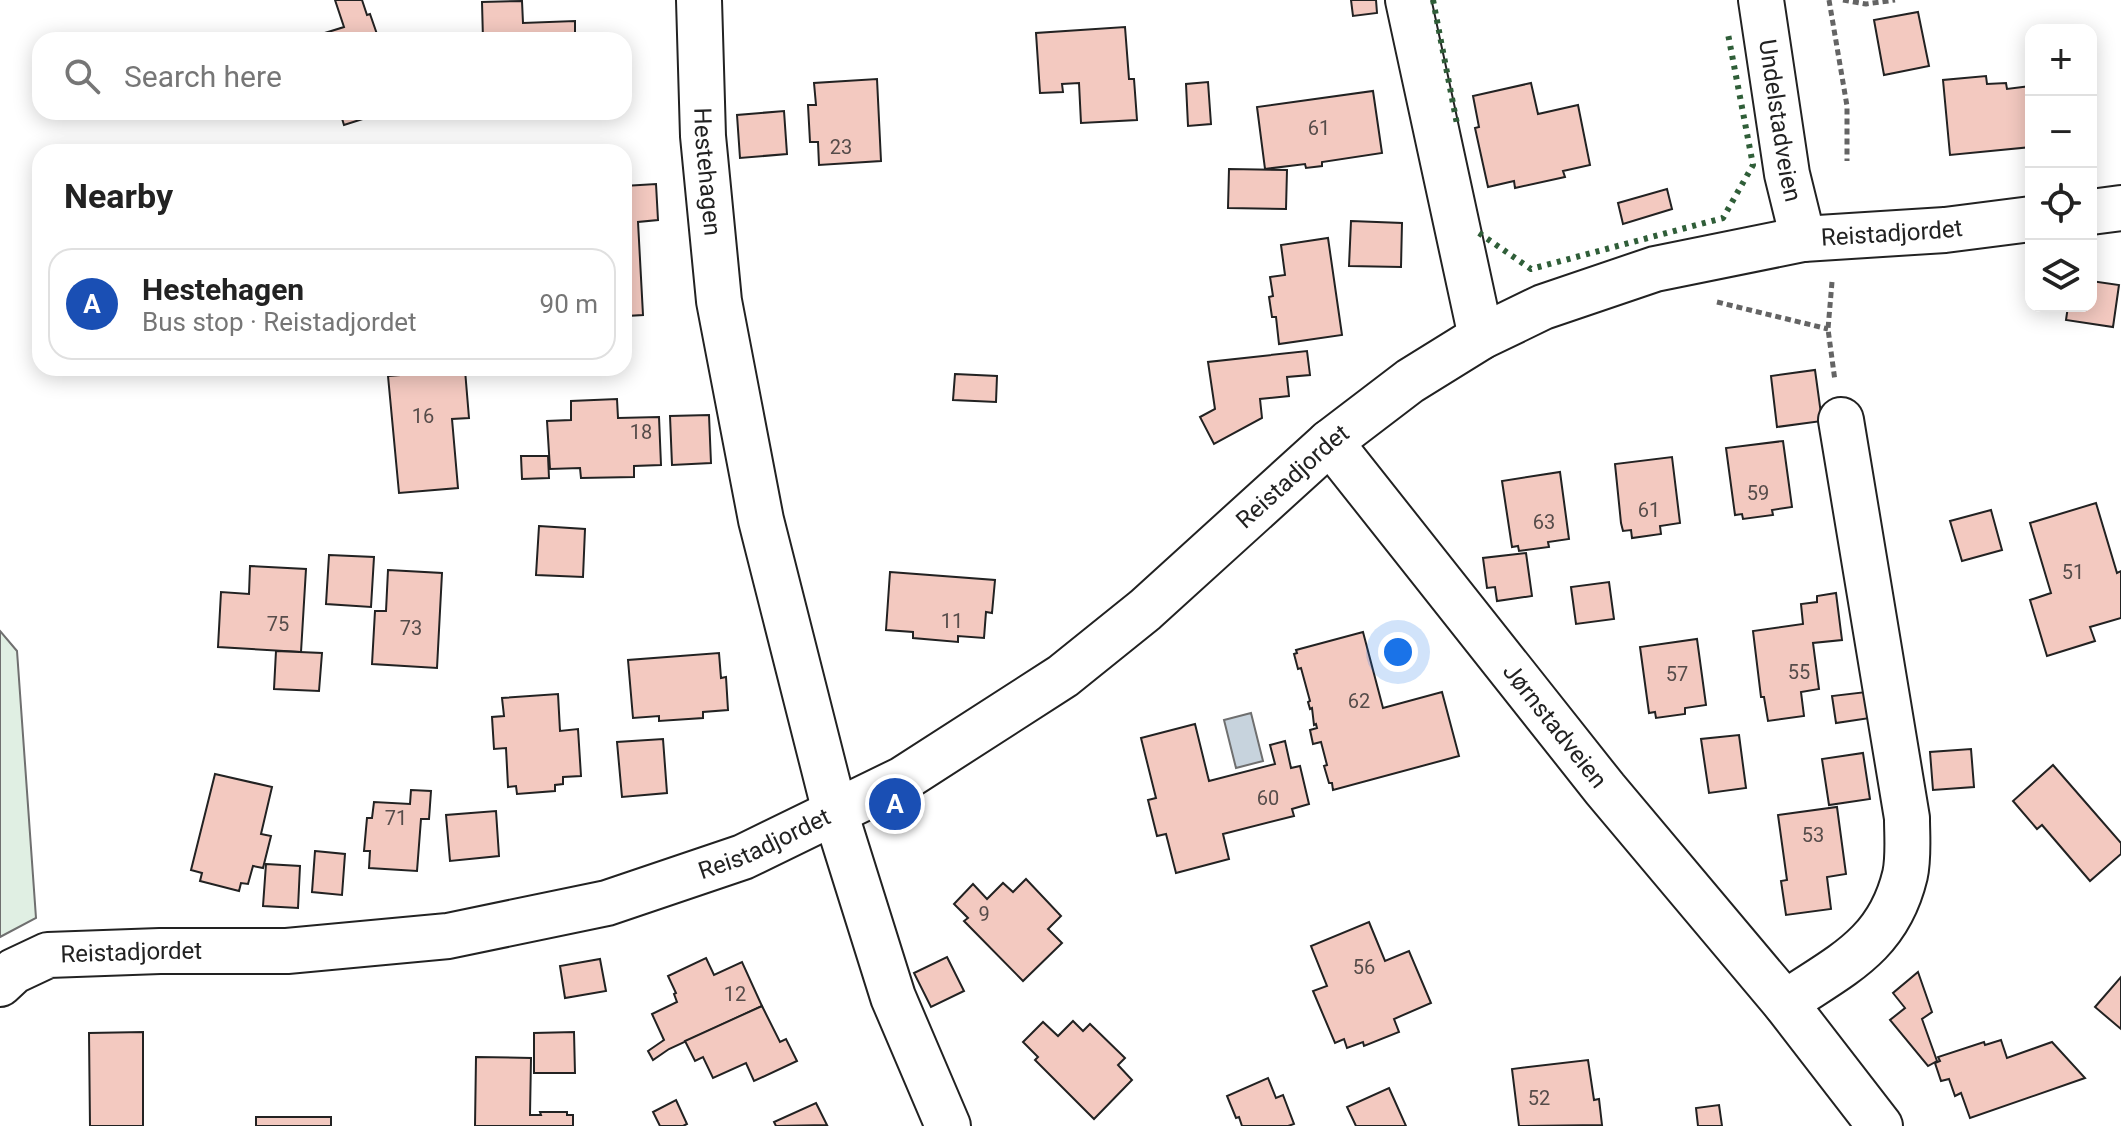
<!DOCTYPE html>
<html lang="en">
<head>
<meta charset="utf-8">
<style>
	:root { --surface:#fff; --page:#f6f6f6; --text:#222; --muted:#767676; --line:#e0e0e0; --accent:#2563eb }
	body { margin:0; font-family:Roboto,sans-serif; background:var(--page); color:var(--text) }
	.controls { position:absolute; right:24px; top:24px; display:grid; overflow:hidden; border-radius:16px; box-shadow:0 4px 20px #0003 }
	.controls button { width:72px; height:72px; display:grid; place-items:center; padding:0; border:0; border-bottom:2px solid var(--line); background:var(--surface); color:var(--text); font:40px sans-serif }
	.you { position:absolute; left:1398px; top:652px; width:28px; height:28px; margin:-20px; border:6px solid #fff; border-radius:50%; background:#1a73e8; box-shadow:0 0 0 12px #1a73e833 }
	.badge { display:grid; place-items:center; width:52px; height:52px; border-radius:50%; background:var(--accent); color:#fff; font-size:26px; font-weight:700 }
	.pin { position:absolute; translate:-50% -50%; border:4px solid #fff; box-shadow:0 2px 8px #0006 }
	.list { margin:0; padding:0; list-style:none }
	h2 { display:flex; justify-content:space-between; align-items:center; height:104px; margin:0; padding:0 32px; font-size:34px }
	h2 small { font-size:26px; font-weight:400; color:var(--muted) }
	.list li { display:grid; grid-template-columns:52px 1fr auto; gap:24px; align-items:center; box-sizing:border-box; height:112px; margin:0 16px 16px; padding:0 16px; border:2px solid var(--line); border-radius:24px }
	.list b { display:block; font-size:30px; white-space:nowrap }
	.list p { margin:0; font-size:26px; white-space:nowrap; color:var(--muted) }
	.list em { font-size:26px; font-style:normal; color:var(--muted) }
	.icon { flex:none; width:44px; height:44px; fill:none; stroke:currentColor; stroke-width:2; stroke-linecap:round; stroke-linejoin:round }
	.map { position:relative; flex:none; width:2121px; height:1126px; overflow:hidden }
	.search { position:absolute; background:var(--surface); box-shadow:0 4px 20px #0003; left:32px; top:32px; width:600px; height:88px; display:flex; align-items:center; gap:20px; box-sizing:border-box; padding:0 28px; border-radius:24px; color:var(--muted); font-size:30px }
	.panel { position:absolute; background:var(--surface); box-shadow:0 4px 20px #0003; left:32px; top:144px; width:600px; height:232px; border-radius:24px }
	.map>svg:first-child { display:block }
	.green { fill:#e0efe3; stroke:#6f6f6f; stroke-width:2 }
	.water { fill:#c7d3dd; stroke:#6f6f6f; stroke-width:2 }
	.building { fill:#f3c9c0; stroke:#222; stroke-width:2 }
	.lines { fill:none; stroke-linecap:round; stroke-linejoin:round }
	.minor-casing { stroke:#222; stroke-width:48 }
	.path { stroke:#646464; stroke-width:5; stroke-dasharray:6 4; stroke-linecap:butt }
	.minor { stroke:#fff; stroke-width:44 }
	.hedge { stroke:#2f5e38; stroke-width:6; stroke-dasharray:4 6; stroke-linecap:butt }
	.labels { text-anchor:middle; stroke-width:6; stroke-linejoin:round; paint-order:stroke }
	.number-label { font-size:20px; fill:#564c4a }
	.street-label { font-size:24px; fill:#222; stroke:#fff }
</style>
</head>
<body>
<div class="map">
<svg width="2121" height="1126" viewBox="0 0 2121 1126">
	<rect width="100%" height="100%" fill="#fff"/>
	<polygon class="green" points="0,631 17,651 36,918 0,937"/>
	<polygon class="water" points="1251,713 1263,761 1236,768 1224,720"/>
	<g class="building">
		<polygon points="335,0 362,0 367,15 370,14 379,40 313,40 312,37 344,27"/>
		<polygon points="1351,0 1376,0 1377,13 1353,16"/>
		<polygon points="522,1 523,23 575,21 575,40 483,40 482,2"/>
		<polygon points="1918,12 1929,66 1884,75 1874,20"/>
		<polygon points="1125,27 1129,79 1134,79 1137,120 1081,123 1079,83 1062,84 1063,92 1040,93 1036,33"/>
		<polygon points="1986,76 1987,84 2006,83 2007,89 2031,86 2031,147 1950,155 1943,80"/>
		<polygon points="877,79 881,161 819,165 818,142 810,142 808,105 816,105 814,83"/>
		<polygon points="1208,82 1211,124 1188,126 1186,84"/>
		<polygon points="1531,83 1538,114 1578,105 1590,165 1563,171 1565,177 1515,188 1514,181 1488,187 1475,128 1479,127 1473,96"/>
		<polygon points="1373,91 1382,153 1322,162 1322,166 1306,168 1305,164 1265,169 1257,107"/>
		<polygon points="784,111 787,154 740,158 737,115"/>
		<polygon points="340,112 371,112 372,116 344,125"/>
		<polygon points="1229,169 1287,170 1286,209 1228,208"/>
		<polygon points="656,184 658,220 638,222 643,315 627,316 628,322 624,322 624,186"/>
		<polygon points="1667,189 1672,209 1623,224 1618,203"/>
		<polygon points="1351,221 1402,223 1401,267 1349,266"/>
		<polygon points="1328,238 1342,335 1279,344 1276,317 1272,317 1269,297 1273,296 1270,277 1285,275 1281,245"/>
		<polygon points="2091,281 2119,285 2113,327 2066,320 2068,306 2091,306"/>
		<polygon points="1307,351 1310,375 1287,377 1289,396 1260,399 1262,418 1214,444 1200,417 1215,409 1208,362"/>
		<polygon points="465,370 469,418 452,419 458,488 399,493 388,376"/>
		<polygon points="1815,370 1822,421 1777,427 1771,376"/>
		<polygon points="955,374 997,376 996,402 953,400"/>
		<polygon points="617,399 618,418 659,417 661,465 634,466 634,477 581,478 580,468 550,469 547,421 571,420 571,401"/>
		<polygon points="709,415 711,463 672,465 670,416"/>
		<polygon points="1783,441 1792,507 1772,510 1773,515 1743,519 1742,514 1735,515 1726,448"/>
		<polygon points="521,456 548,456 549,478 522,479"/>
		<polygon points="1672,457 1680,523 1660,526 1661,534 1632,538 1631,530 1623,531 1621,523 1615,464"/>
		<polygon points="1560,472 1569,539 1548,542 1549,547 1519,551 1518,546 1512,547 1502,481"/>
		<polygon points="2096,503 2117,573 2121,571 2121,618 2090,627 2095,641 2047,656 2030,600 2051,593 2030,523"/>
		<polygon points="1991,510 2002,550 1962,561 1950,521"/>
		<polygon points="539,526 585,529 583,577 536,575"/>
		<polygon points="1526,553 1532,596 1497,601 1495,587 1487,588 1483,558"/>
		<polygon points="329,555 374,557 371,607 326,604"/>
		<polygon points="250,566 306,569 301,652 218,647 221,592 249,594"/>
		<polygon points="388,570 442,573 437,668 372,664 375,611 386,611"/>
		<polygon points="890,572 995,580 992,613 986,612 984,638 958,636 958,642 913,638 913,632 886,630"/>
		<polygon points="1609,582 1614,619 1576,624 1571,587"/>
		<polygon points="1836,593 1842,640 1813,643 1819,689 1801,692 1804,716 1768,721 1764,697 1761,697 1753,631 1803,624 1801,604 1817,602 1817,596"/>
		<polygon points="1363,632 1383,708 1442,692 1459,756 1333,790 1332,783 1329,783 1324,766 1327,765 1321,742 1313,744 1310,730 1317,728 1316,724 1314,725 1312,708 1310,709 1308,702 1310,701 1301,668 1298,669 1294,654 1297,653 1296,650"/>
		<polygon points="1697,639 1706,705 1685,708 1685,714 1656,718 1655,712 1649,713 1640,647"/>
		<polygon points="276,651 322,653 319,691 274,689"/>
		<polygon points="719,653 721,678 726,677 728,710 703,712 703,718 659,721 659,716 633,718 628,660"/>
		<polygon points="1866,692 1870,718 1836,723 1832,696"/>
		<polygon points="558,694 560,731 578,729 581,776 563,777 563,784 555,785 555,791 517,794 516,786 508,787 506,748 494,749 492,717 504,716 502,698"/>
		<polygon points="1195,724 1209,781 1275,764 1270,745 1285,741 1291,768 1300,766 1309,804 1292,809 1294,816 1223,834 1229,859 1176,873 1166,834 1157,836 1148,800 1156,798 1141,738"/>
		<polygon points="1739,735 1746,788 1709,793 1701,739"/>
		<polygon points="663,739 667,793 622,797 617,742"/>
		<polygon points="1971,749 1974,787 1933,790 1930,752"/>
		<polygon points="1863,753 1870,799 1829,805 1822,759"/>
		<polygon points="2053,765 2121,843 2121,854 2090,881 2042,825 2037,829 2013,801"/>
		<polygon points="215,774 272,787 261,834 271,836 263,868 253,866 248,884 241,883 239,891 200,881 202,873 191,870"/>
		<polygon points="411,790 431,791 429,819 421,819 417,871 369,868 370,851 364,851 367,818 372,818 374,802 410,804"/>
		<polygon points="1837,807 1846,874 1827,877 1831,909 1786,915 1781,881 1787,880 1778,815"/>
		<polygon points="496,811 499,856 450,861 446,815"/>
		<polygon points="315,851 345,854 342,895 312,892"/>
		<polygon points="266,864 300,866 298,908 263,906"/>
		<polygon points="1026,879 1061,916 1048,929 1062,943 1023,981 964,921 968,918 954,904 973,884 987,899 1003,883 1013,892"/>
		<polygon points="1369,922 1385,961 1409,951 1431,1003 1394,1019 1399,1032 1364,1046 1363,1042 1347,1048 1344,1039 1335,1043 1313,991 1327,986 1311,946"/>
		<polygon points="947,957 964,991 931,1007 914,973"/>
		<polygon points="706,958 714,975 742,962 762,1006 669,1049 653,1060 648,1051 664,1040 652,1014 677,1002 674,994 676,993 668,976"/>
		<polygon points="600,959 606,991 565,998 560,966"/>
		<polygon points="1918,972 1932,1012 1922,1019 1937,1061 1928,1066 1890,1020 1905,1008 1893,993"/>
		<polygon points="2121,977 2121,1029 2095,1007"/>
		<polygon points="762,1006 780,1042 786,1039 797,1061 754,1081 746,1063 713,1078 703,1057 695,1061 685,1041"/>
		<polygon points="1073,1021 1083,1031 1090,1024 1125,1058 1118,1065 1132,1080 1094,1119 1035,1060 1038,1057 1023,1042 1043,1022 1058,1036"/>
		<polygon points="143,1032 143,1126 90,1126 89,1033"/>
		<polygon points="574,1032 575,1073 534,1073 534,1033"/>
		<polygon points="2001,1040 2007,1058 2052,1042 2085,1078 1970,1118 1961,1093 1955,1096 1949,1079 1941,1081 1935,1063 1940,1061 1938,1057 1984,1042 1985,1045"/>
		<polygon points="476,1057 531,1058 530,1115 541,1115 540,1112 567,1112 567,1115 573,1115 573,1126 475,1126"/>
		<polygon points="1588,1060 1594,1100 1599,1099 1602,1125 1519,1126 1512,1069"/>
		<polygon points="1268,1078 1276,1098 1283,1095 1294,1124 1288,1126 1242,1126 1239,1117 1236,1118 1227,1096"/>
		<polygon points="1389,1088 1406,1126 1356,1126 1347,1107"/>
		<polygon points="676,1100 687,1124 683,1126 660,1126 653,1112"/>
		<polygon points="816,1103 827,1125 776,1126 774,1122"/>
		<polygon points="1719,1105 1722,1126 1698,1126 1696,1108"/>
		<rect x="256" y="1117" width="75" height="9"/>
	</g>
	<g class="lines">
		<defs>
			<g id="minor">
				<path id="s1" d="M699 0 703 136 719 301 761 520 835 812 893 997 948 1126"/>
				<polyline points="1408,0 1481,337"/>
				<path id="s2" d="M1761 0 1787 174 1803 239"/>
				<polyline points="2091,212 2121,208"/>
				<path id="s3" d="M1330 442 1605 789 1785 1003 1880 1126"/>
				<path id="s4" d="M0 984 14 971 48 955 160 951H287L448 936 607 903 743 857 903 779 1063 676 1145 610 1330 442 1410 381 1481 337 1543 307 1655 269 1803 239 1945 230 2031 219"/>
				<path d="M1785 1003C1841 965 1888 946 1905 875 1909 857 1907 836 1907 818L1841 420"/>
			</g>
		</defs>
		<use href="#minor" class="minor-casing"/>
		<g class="path">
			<polyline points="1829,0 1847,106 1847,161"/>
			<polyline points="1843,0 1866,4 1895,0"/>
			<polyline points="1832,282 1828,329 1835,381"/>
			<polyline points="1717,302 1828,329"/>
		</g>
		<use href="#minor" class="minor"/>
		<g class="hedge">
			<polyline points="1433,0 1457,124"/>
			<polyline points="1479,233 1531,269 1723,218 1753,165 1728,34"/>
		</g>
	</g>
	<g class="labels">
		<g class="number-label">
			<text x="1319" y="135">61</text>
			<text x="841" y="154">23</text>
			<text x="423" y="423">16</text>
			<text x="641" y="439">18</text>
			<text x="1758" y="500">59</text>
			<text x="1649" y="517">61</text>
			<text x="1544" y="529">63</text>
			<text x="2073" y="579">51</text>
			<text x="952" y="628">11</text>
			<text x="278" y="631">75</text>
			<text x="411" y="635">73</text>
			<text x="1799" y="679">55</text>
			<text x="1677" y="681">57</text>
			<text x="1359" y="708">62</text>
			<text x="1268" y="805">60</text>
			<text x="396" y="825">71</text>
			<text x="1813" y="842">53</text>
			<text x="984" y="921">9</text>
			<text x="1364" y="974">56</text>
			<text x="735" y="1001">12</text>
			<text x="1539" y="1105">52</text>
		</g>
		<g class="street-label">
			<text dy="8" stroke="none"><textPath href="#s2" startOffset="122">Undelstadveien</textPath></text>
			<text dy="8" stroke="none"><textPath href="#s1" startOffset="172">Hestehagen</textPath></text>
			<text dy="8" stroke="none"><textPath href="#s4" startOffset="2098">Reistadjordet</textPath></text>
			<text dy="8" stroke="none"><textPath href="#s4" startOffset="1436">Reistadjordet</textPath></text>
			<text dy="8" stroke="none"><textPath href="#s3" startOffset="362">Jørnstadveien</textPath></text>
			<text dy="8" stroke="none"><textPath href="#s4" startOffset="788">Reistadjordet</textPath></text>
			<text dy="8" stroke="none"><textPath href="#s4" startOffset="140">Reistadjordet</textPath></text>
		</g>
	</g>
</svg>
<div class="controls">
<button>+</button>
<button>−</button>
<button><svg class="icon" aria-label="locate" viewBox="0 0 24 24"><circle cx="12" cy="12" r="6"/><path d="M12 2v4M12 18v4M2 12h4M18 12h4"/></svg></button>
<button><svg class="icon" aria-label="layers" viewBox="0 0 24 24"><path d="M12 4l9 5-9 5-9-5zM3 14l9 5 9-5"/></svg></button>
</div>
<div class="you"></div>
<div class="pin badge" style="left:895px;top:804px;background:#1a4fb4">A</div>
<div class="search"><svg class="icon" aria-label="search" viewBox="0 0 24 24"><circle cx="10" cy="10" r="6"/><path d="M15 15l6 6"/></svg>Search here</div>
<section class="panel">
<h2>Nearby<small></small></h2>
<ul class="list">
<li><span class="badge" style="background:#1a4fb4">A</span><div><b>Hestehagen</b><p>Bus stop · Reistadjordet</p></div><em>90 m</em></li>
</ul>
</section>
</div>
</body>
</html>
